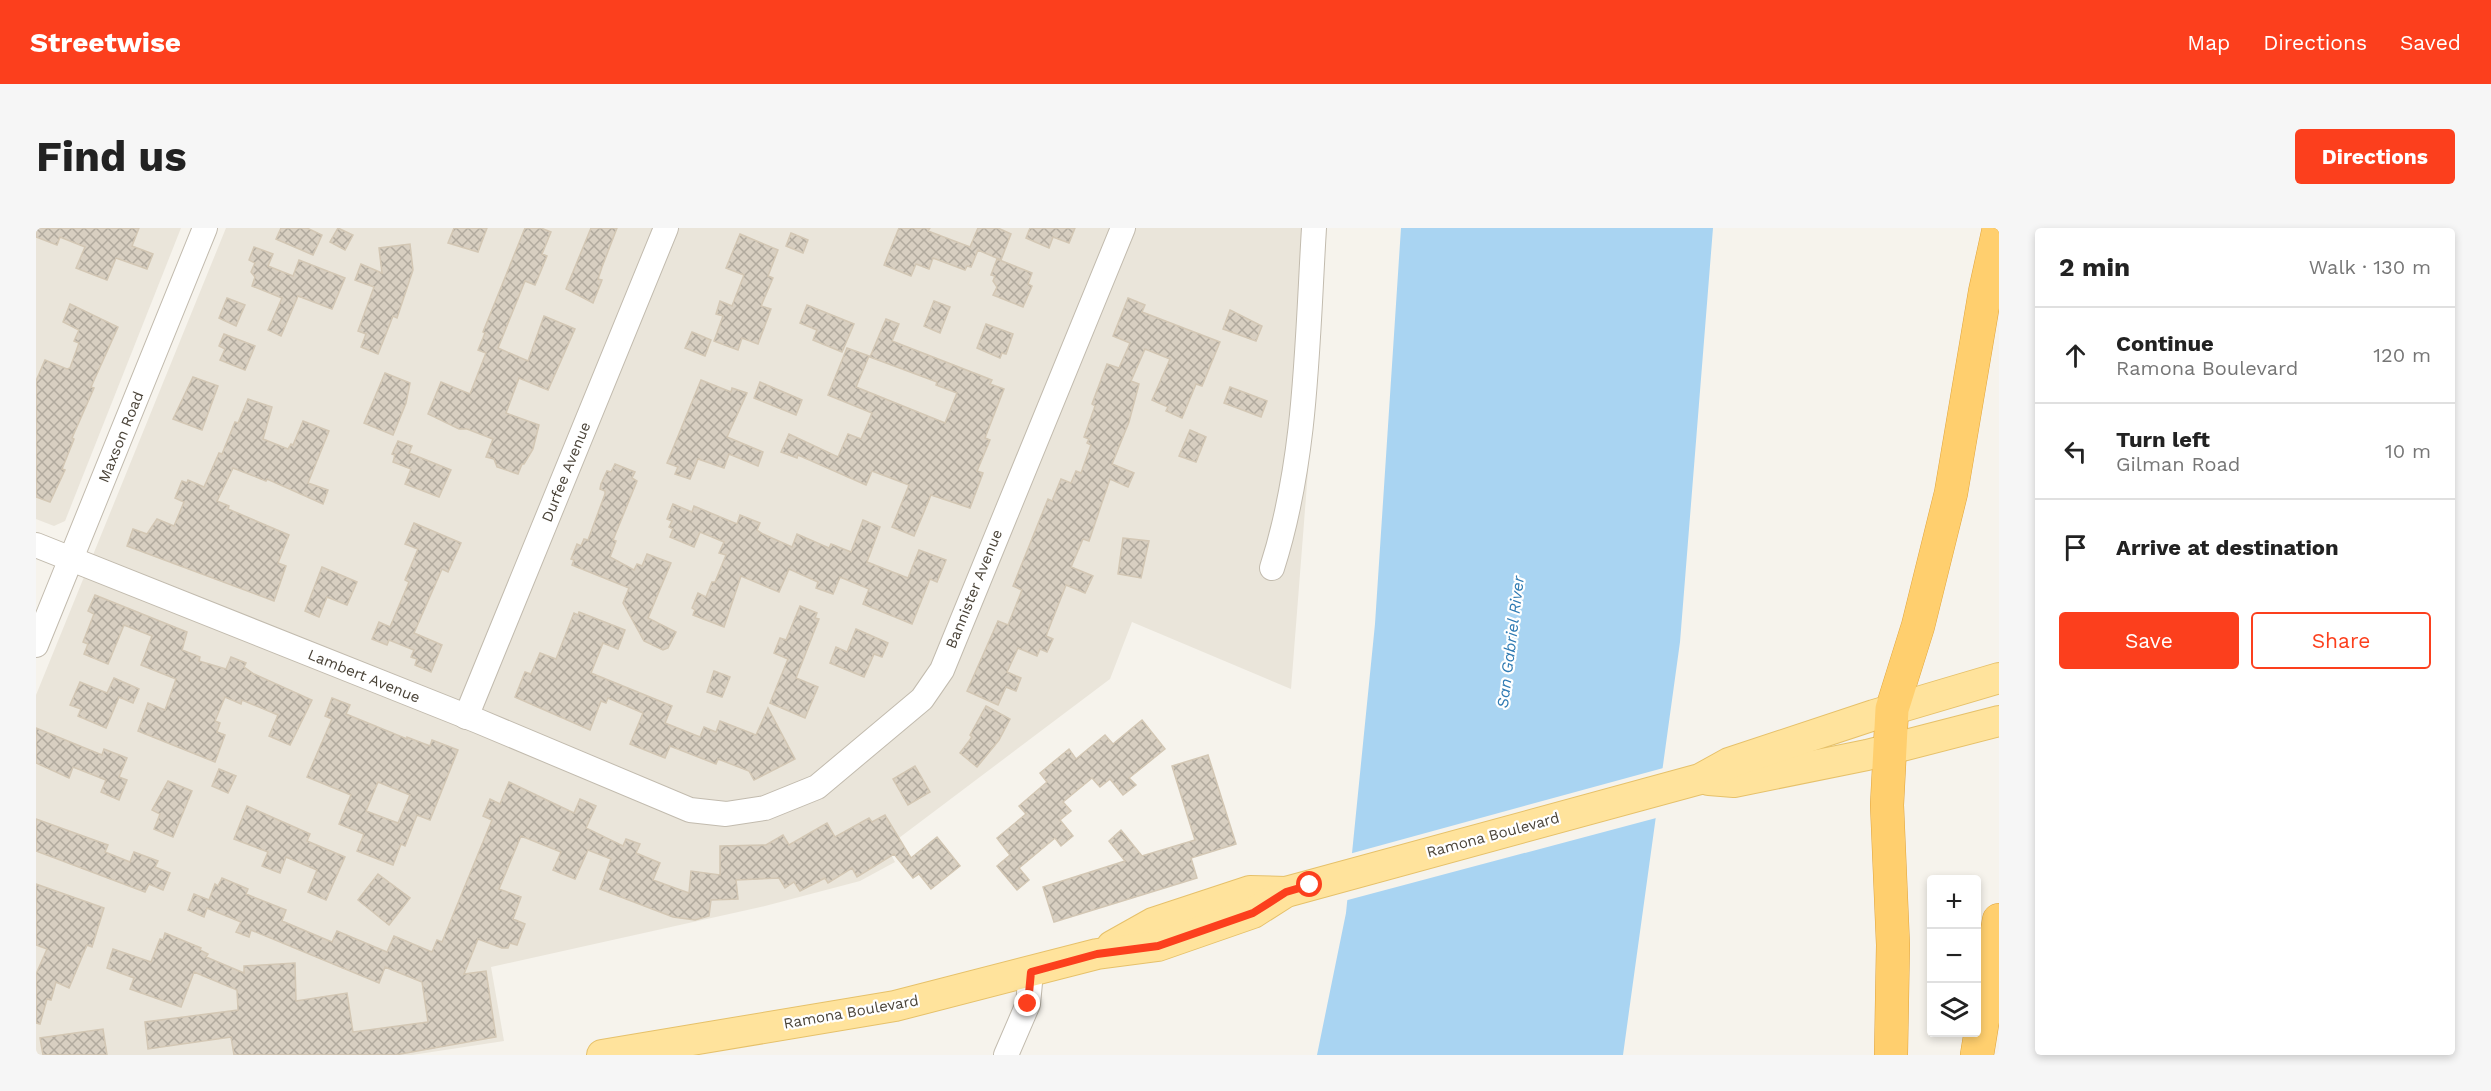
<!DOCTYPE html>
<html lang="en">
<head>
<meta charset="utf-8">
<style>
	:root { --surface:#fff; --page:#f6f6f6; --text:#222; --muted:#767676; --line:#e0e0e0; --accent:#fc3f1d }
	body { margin:0; font-family:"Work Sans",sans-serif; background:var(--page); color:var(--text) }
	.controls { position:absolute; right:18px; bottom:18px; display:grid; overflow:hidden; border-radius:6px; box-shadow:0 3px 9px #0003 }
	.controls button { width:54px; height:54px; display:grid; place-items:center; padding:0; border:0; border-bottom:2px solid var(--line); background:var(--surface); color:var(--text); font:30px sans-serif }
	.stop { position:absolute; width:18px; height:18px; margin:-14px; border:4px solid #fc3f1d; border-radius:50%; background:#fff }
	.stop.end { background:#fc3f1d; border-color:#fff; box-shadow:0 2px 6px #0008 }
	.list { margin:0; padding:0; list-style:none }
	h2 { display:flex; justify-content:space-between; align-items:center; height:78px; margin:0; padding:0 24px; font-size:26px }
	h2 small { font-size:20px; font-weight:400; color:var(--muted) }
	.list li { display:grid; grid-template-columns:39px 1fr auto; gap:18px; align-items:center; box-sizing:border-box; height:96px; padding:0 24px; border-top:2px solid var(--line) }
	.list b { display:block; font-size:22px; white-space:nowrap }
	.list p { margin:0; font-size:20px; white-space:nowrap; color:var(--muted) }
	.list em { font-size:20px; font-style:normal; color:var(--muted) }
	.actions { display:flex; gap:12px; padding:18px 24px }
	.actions a { flex:1; padding:14px 0; border:2px solid var(--accent); border-radius:6px; text-align:center; font-size:21px; color:var(--accent) }
	.actions .main { background:var(--accent); color:#fff }
	.icon { flex:none; width:33px; height:33px; fill:none; stroke:currentColor; stroke-width:2; stroke-linecap:round; stroke-linejoin:round }
	.map { position:relative; flex:none; width:1963px; height:827px; overflow:hidden; border-radius:6px }
	header { display:flex; align-items:center; gap:36px; box-sizing:border-box; height:84px; padding:0 30px; background:var(--accent); color:#fff }
	header strong { font-size:28px }
	nav { display:flex; gap:33px; margin-inline-start:auto; font-size:21px }
	.intro { display:flex; align-items:center; justify-content:space-between; box-sizing:border-box; height:144px; padding:0 36px }
	h1 { margin:0; font-size:42px }
	.button { padding:15px 27px; border-radius:6px; background:var(--accent); color:#fff; font-size:21px; font-weight:700 }
	main { display:flex; gap:36px; padding:0 36px }
	aside { flex:1; background:var(--surface); border-radius:6px; box-shadow:0 3px 9px #0003 }
	.map>svg:first-child { display:block }
	.residential { fill:#eae5da }
	.water { fill:#a9d4f2 }
	.pier { fill:#f6f3ec }
	.building { fill:url(#building-cross-hatch); stroke:#d3c7b4; stroke-width:1.5; fill-rule:evenodd }
	.lines { fill:none; stroke-linecap:round; stroke-linejoin:round }
	.minor-casing { stroke:#c2bbae; stroke-width:26 }
	.major-casing { stroke:#e6c16a; stroke-width:32 }
	.highway-casing { stroke:#e0a43c; stroke-width:34 }
	.minor { stroke:#fff; stroke-width:24 }
	.major { stroke:#ffe39c; stroke-width:30 }
	.highway { stroke:#ffcf6e; stroke-width:33 }
	.route { stroke:#fc3f1d; stroke-width:8 }
	.labels { text-anchor:middle; stroke-width:4.5; stroke-linejoin:round; paint-order:stroke }
	.street-label { font-size:15px; fill:#4b4439; stroke:#fff }
	.water-label { font-size:16px; font-style:italic; fill:#2e7ab2; stroke:#fff }
</style>
</head>
<body>
<header>
<strong>Streetwise</strong>
<nav><a>Map</a><a>Directions</a><a>Saved</a></nav>
</header>
<div class="intro"><h1>Find us</h1><a class="button">Directions</a></div>
<main>
<div class="map">
<svg width="1963" height="827" viewBox="0 0 1963 827">
	<defs>
		<pattern id="building-cross-hatch" width="8" height="8" patternUnits="userSpaceOnUse" patternTransform="scale(1.5)"><rect width="8" height="8" fill="#d8cfc1"/><path d="M0 0l8 8M0 8l8-8" fill="none" stroke="#b1aa9e"/></pattern>
	</defs>
	<rect width="100%" height="100%" fill="#f6f3ec"/>
	<g class="residential">
		<polygon points="0,0 145,0 29,293 18,298 0,291"/>
		<polygon points="190,0 1291,0 1255,461 1096,394 1074,451 851,619 859,634 824,653 729,678 455,739 468,813 376,827 0,827 0,467"/>
	</g>
	<polygon class="water" points="1365,0 1677,0 1644,414 1587,827 1281,827 1310,685 1339,396"/>
	<polygon class="pier" points="1631,539 1624,589 1308,673 1313,626"/>
	<g class="building">
		<polygon points="0,0 103,0 96,18 117,26 111,41 80,30 71,52 40,40 49,19 24,9 21,17 0,9"/>
		<polygon points="245,0 271,0 286,7 277,27 240,11"/>
		<polygon points="302,0 317,7 309,22 294,14"/>
		<polygon points="418,0 451,0 442,24 412,15"/>
		<polygon points="489,0 505,0 515,4 506,26 511,28 499,57 489,53 462,120 492,133 508,88 539,101 512,162 483,150 470,185 503,197 497,221 488,236 486,236 482,246 461,239 458,231 450,229 457,211 431,201 423,201 392,186 405,154 434,166 450,125 442,122 449,105 447,104"/>
		<polygon points="555,0 581,0 566,39 562,51 566,52 557,75 530,61"/>
		<polygon points="863,0 894,0 892,3 934,19 942,0 962,0 975,6 965,32 942,22 935,39 931,38 929,42 897,30 893,41 880,36 875,48 848,37"/>
		<polygon points="994,0 1039,0 1033,15 1017,9 1013,20 990,10"/>
		<polygon points="755,5 772,12 767,25 750,18"/>
		<polygon points="704,6 742,22 732,48 737,50 725,78 735,81 722,116 706,110 702,122 678,113 687,88 680,86 684,73 696,78 708,47 690,40"/>
		<polygon points="374,16 377,42 361,90 357,88 342,126 325,119 330,106 322,103 338,59 319,52 325,36 346,45 343,20"/>
		<polygon points="218,19 237,26 232,38 257,48 263,32 309,50 296,81 262,68 245,108 232,102 246,70 216,58 219,49 215,44 219,35 213,32"/>
		<polygon points="961,31 996,45 992,56 996,58 987,79 957,67 961,59 957,53 959,48 955,47"/>
		<polygon points="191,70 209,77 200,98 183,90"/>
		<polygon points="1092,70 1109,77 1106,84 1184,114 1166,158 1160,156 1146,190 1130,183 1132,179 1116,172 1134,131 1109,121 1095,153 1103,156 1093,194 1076,236 1098,245 1092,259 1074,251 1053,313 1047,311 1035,339 1057,348 1049,365 1030,357 1010,408 1017,411 1011,424 1004,421 1001,428 982,420 971,444 985,450 980,463 970,459 962,477 931,463 962,393 972,397 986,362 977,358 1012,271 1016,273 1025,251 1035,255 1040,243 1045,245 1055,217 1051,215 1053,211 1048,209 1059,178 1056,176 1071,136 1083,140 1094,115 1077,108"/>
		<polygon points="898,73 914,79 904,105 888,98"/>
		<polygon points="34,76 82,99 55,159 58,160 36,210 38,211 26,241 29,242 14,274 0,269 0,153 9,132 31,141 34,140 43,115 38,113 43,102 27,94"/>
		<polygon points="771,77 818,96 806,124 777,112 781,102 764,95"/>
		<polygon points="1194,82 1226,98 1220,113 1187,101"/>
		<polygon points="850,91 863,96 856,113 956,152 954,156 968,161 949,210 954,212 941,243 947,245 934,280 895,267 878,308 856,299 873,257 836,243 830,257 762,227 761,230 745,224 753,206 802,229 812,206 825,211 836,185 792,167 811,120 833,128 820,159 909,195 921,165 900,157 901,154 834,129"/>
		<polygon points="950,96 977,106 970,126 966,125 964,130 941,120"/>
		<polygon points="656,104 675,112 669,128 649,120"/>
		<polygon points="188,106 219,118 209,142 184,132 189,121 183,118"/>
		<polygon points="349,145 374,155 370,175 357,207 328,195"/>
		<polygon points="157,149 182,158 166,202 137,191"/>
		<polygon points="665,152 695,164 696,160 711,165 691,209 727,224 722,238 693,226 688,240 662,231 654,251 639,246 642,239 631,235"/>
		<polygon points="724,154 766,172 760,187 718,170"/>
		<polygon points="1194,159 1231,173 1225,189 1188,175"/>
		<polygon points="212,171 236,179 227,211 252,221 255,216 257,217 267,193 293,203 272,255 292,262 287,276 231,251 230,253 197,240 181,273 193,278 192,281 253,307 242,335 250,338 238,373 91,318 97,301 111,306 121,291 138,298 148,274 139,270 146,253 151,255 152,252 168,259 183,225 186,226 199,194 202,195"/>
		<polygon points="1154,202 1170,209 1160,234 1143,228"/>
		<polygon points="362,213 376,218 373,225 415,242 403,269 369,256 375,241 357,234 359,227 356,226"/>
		<polygon points="579,236 599,244 596,250 601,253 577,312 580,313 574,329 598,342 601,336 606,338 611,326 635,335 612,390 640,404 632,420 627,422 608,413 587,375 593,360 536,337 538,332 535,331 541,316 545,318 548,311 552,312 569,266 569,263 564,261 565,256 571,243 575,244"/>
		<polygon points="637,276 656,284 658,278 701,296 704,287 724,295 721,302 727,306 756,319 761,306 793,320 795,316 815,324 827,292 844,299 831,334 872,350 883,322 910,332 901,354 894,351 876,396 827,376 833,361 804,349 797,366 780,360 782,354 753,341 743,364 705,348 688,399 657,387 659,382 656,380 662,365 670,369 676,354 679,354 690,327 683,325 688,314 664,304 658,319 634,309 637,301 633,299 636,293 631,291"/>
		<polygon points="378,295 425,315 412,344 406,341 378,405 406,417 395,444 379,437 381,431 375,429 378,422 353,412 351,417 336,411 343,394 354,399 373,354 369,352 382,321 369,316"/>
		<polygon points="1087,310 1113,313 1105,350 1082,346"/>
		<polygon points="286,339 321,354 311,377 291,369 283,389 269,383"/>
		<polygon points="59,367 151,404 146,422 164,429 163,433 190,441 195,429 210,435 208,439 218,446 276,472 254,517 233,508 242,487 206,472 205,476 189,469 179,493 184,495 181,504 189,507 179,534 102,503 112,475 129,482 140,451 105,437 116,408 88,397 72,436 48,426 52,416 47,414 58,386 52,383"/>
		<polygon points="764,378 781,385 779,390 783,391 760,450 782,459 769,490 734,475 752,431 738,425 744,410 750,412"/>
		<polygon points="543,384 589,402 582,421 567,415 555,445 636,478 629,495 664,509 668,499 680,504 684,493 720,507 732,480 759,531 718,552 713,543 682,531 680,536 634,518 629,530 594,516 607,485 572,470 570,475 565,473 554,502 479,469 489,444 495,446 504,425 520,431 538,385 542,387"/>
		<polygon points="820,401 852,415 846,429 838,426 828,449 794,435 800,419 811,424"/>
		<polygon points="678,443 694,449 686,469 671,464"/>
		<polygon points="78,450 103,461 97,475 83,469 70,500 42,488 45,481 34,477 44,454 71,465"/>
		<path d="M296 470 314 477 310 486 371 511V509L394 518 396 512 422 522 394 592 381 587 369 618 365 616 357 637 321 623 328 606 303 596 315 567 271 549 296 491 289 488ZM342 554 374 567 362 595 330 583Z"/>
		<polygon points="950,478 974,491 963,512 941,539 924,525 936,509 934,507"/>
		<polygon points="1106,492 1129,521 1093,550 1100,557 1087,567 1074,551 1064,559 1056,550 1027,574 1035,583 1024,592 1037,608 1025,618 1019,610 983,640 993,652 981,662 961,638 974,627 961,610 990,586 983,578 1011,554 1004,545 1033,521 1040,531 1069,507 1077,516"/>
		<polygon points="0,500 66,527 68,521 91,530 83,549 91,552 83,572 65,564 70,552 37,539 33,550 0,535"/>
		<polygon points="1172,527 1200,616 1155,630 1161,650 1018,694 1007,659 1089,633 1073,613 1085,602 1106,628 1159,612 1136,538"/>
		<polygon points="879,538 894,564 872,577 857,551"/>
		<polygon points="183,541 200,548 192,565 176,558"/>
		<polygon points="132,553 156,563 137,609 118,601 124,586 116,582"/>
		<polygon points="473,554 538,585 544,571 560,578 550,600 587,618 590,611 604,616 600,625 624,635 617,652 653,665 655,643 684,647 684,618 730,617 747,607 753,617 791,595 799,609 833,590 836,594 849,587 875,630 901,609 924,638 895,661 883,646 877,650 858,626 821,649 816,640 792,655 789,650 764,663 758,654 749,660 743,650 700,652 702,671 675,672 673,688 659,692 637,689 564,661 575,631 552,622 539,651 517,642 525,624 485,608 463,661 485,669 477,691 489,696 481,717 474,715 472,720 466,720 442,711 428,746 450,743 460,809 359,827 198,827 195,809 112,821 109,794 202,782 201,762 158,744 145,779 94,761 98,750 71,740 77,721 115,734 124,711 127,712 129,705 165,720 164,722 172,726 170,729 208,745 208,738 259,735 260,773 311,765 317,804 392,794 386,754 349,739 343,755 215,702 213,709 200,704 205,694 171,680 168,689 152,682 158,666 173,672 179,656 182,658 186,650 212,661 210,666 250,682 246,693 296,714 301,703 351,724 358,708 396,724 401,712 406,714 456,592 447,588 454,571 464,576"/>
		<polygon points="211,578 274,606 271,613 309,629 290,672 272,664 281,642 250,629 244,645 226,638 232,624 198,611"/>
		<polygon points="0,591 72,617 69,624 94,634 98,624 122,633 119,639 134,645 127,662 113,656 109,664 0,623"/>
		<polygon points="342,646 374,670 353,697 322,672"/>
		<polygon points="0,656 68,680 56,719 51,717 33,760 20,754 15,772 11,771 4,796 0,795 0,746 11,721 0,717"/>
		<polygon points="67,801 71,827 7,827 4,810"/>
	</g>
	<g class="lines">
		<defs>
			<g id="minor">
				<polyline points="0,317 442,493 654,582 690,586 729,580 781,559 886,471 906,442 1087,0"/>
				<path d="M1236 340C1271 231 1271 114 1278 0"/>
				<polyline points="0,417 169,0"/>
				<polyline points="430,489 630,0"/>
				<polyline points="970,827 992,776 995,744"/>
			</g>
			<g id="major">
				<polyline points="1673,552 1698,554 1831,527 1963,493"/>
				<polyline points="1076,718 1117,695 1214,663 1250,664"/>
				<polyline points="566,827 859,778 1061,726 1122,718 1217,685 1250,664 1664,551 1693,535 1838,487 1963,450"/>
			</g>
			<g id="highway">
				<polyline points="1855,827 1857,717 1851,577 1856,481 1882,398 1915,265 1949,64 1963,0"/>
				<polyline points="1941,827 1963,692"/>
			</g>
		</defs>
		<use href="#minor" class="minor-casing"/>
		<use href="#major" class="major-casing"/>
		<use href="#highway" class="highway-casing"/>
		<use href="#minor" class="minor"/>
		<use href="#major" class="major"/>
		<use href="#highway" class="highway"/>
	</g>
	<g class="lines">
		<polyline class="route" points="992,776 995,744 1061,726 1122,718 1217,685 1250,664 1274,657"/>
	</g>
	<g class="labels">
		<g class="street-label">
			<text transform="translate(85 209) rotate(-68)" y="5">Maxson Road</text>
			<text transform="translate(530 244) rotate(-68)" y="5">Durfee Avenue</text>
			<text transform="translate(938 361) rotate(-68)" y="5">Bannister Avenue</text>
			<text transform="translate(328 448) rotate(22)" y="5">Lambert Avenue</text>
			<text transform="translate(1457 607) rotate(-15)" y="5">Ramona Boulevard</text>
			<text transform="translate(815 784) rotate(-10)" y="5">Ramona Boulevard</text>
		</g>
		<g class="water-label">
			<text transform="translate(1474 414) rotate(-83)" y="6">San Gabriel River</text>
		</g>
	</g>
</svg>
<div class="controls">
<button>+</button>
<button>−</button>
<button><svg class="icon" aria-label="layers" viewBox="0 0 24 24"><path d="M12 4l9 5-9 5-9-5zM3 14l9 5 9-5"/></svg></button>
</div>
<div class="stop" style="left:1274px;top:657px"></div>
<div class="stop end" style="left:992px;top:776px"></div>
</div>
<aside>
<h2>2 min<small>Walk · 130 m</small></h2>
<ul class="list">
<li><svg class="icon" aria-label="ahead" viewBox="0 0 24 24"><path d="M12 20V5M6 11l6-6 6 6"/></svg><div><b>Continue</b><p>Ramona Boulevard</p></div><em>120 m</em></li>
<li><svg class="icon" aria-label="left" viewBox="0 0 24 24"><path d="M17 20v-9H6M10 6l-5 5 5 5"/></svg><div><b>Turn left</b><p>Gilman Road</p></div><em>10 m</em></li>
<li><svg class="icon" aria-label="arrive" viewBox="0 0 24 24"><path d="M6 21V4h12l-3 4 3 4H6"/></svg><div><b>Arrive at destination</b></div></li>
</ul>
<div class="actions"><a class="main">Save</a><a>Share</a></div>
</aside>
</main>
</body>
</html>
